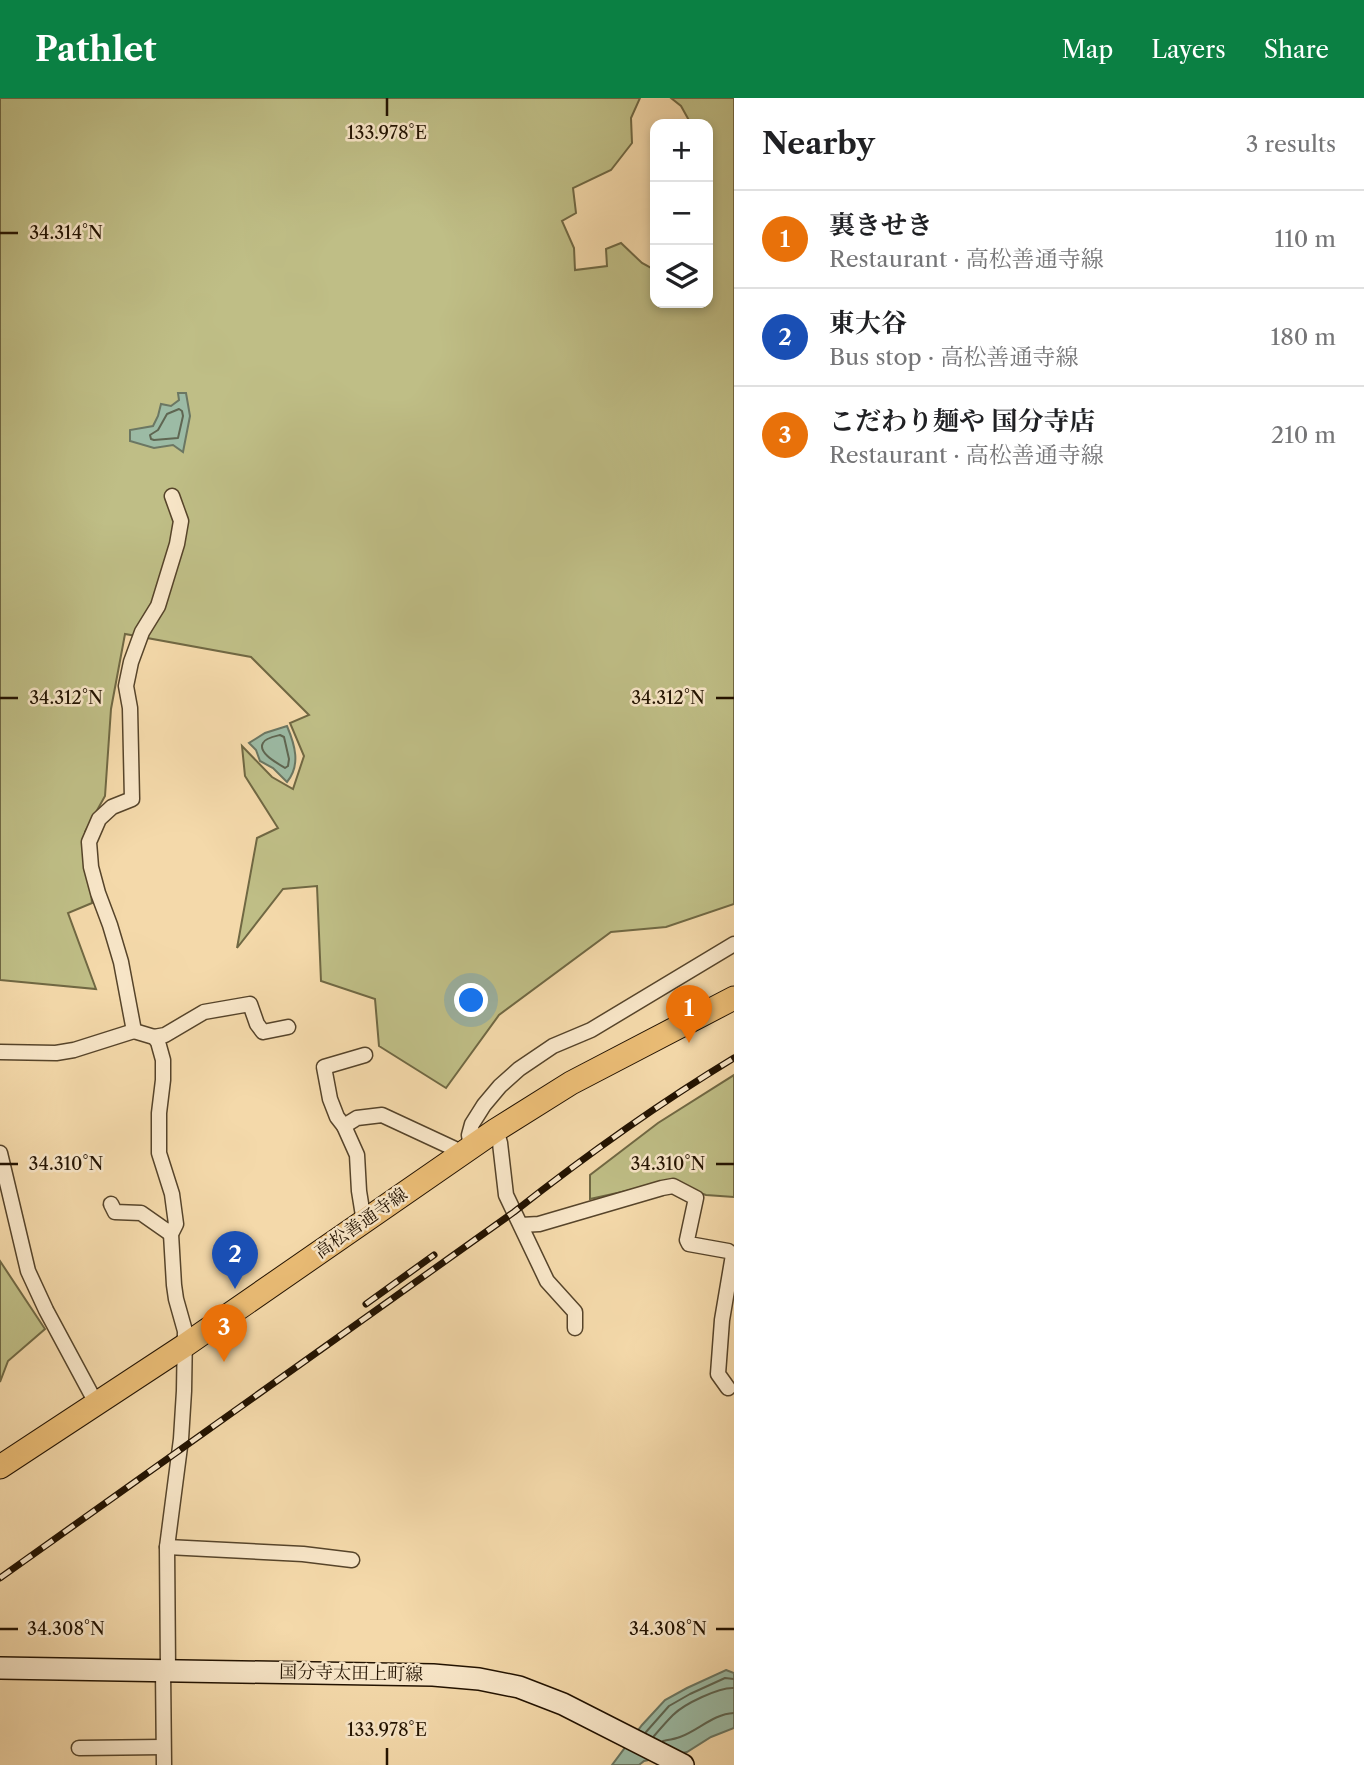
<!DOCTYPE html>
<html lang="en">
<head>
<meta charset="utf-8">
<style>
	:root { --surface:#fff; --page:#f6f6f6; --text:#202124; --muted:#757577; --line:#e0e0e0; --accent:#0b8043 }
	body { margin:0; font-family:"Libre Caslon Text","Noto Serif JP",serif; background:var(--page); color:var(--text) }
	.controls { position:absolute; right:21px; top:21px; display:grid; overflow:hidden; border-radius:14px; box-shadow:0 4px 10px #0003 }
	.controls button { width:63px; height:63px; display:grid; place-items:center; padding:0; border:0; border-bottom:2px solid var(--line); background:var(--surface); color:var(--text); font:35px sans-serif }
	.you { position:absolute; left:472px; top:903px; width:24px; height:24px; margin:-18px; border:5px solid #fff; border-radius:50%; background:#1a73e8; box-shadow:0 0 0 10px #1a73e833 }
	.badge { display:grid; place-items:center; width:46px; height:46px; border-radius:50%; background:var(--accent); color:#fff; font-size:23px; font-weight:700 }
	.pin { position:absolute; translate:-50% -58px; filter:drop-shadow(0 2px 4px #0008) }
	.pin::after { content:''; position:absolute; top:37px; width:24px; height:21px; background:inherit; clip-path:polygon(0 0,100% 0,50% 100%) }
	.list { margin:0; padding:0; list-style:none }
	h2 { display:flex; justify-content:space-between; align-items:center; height:91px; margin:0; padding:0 28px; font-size:30px }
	h2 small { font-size:23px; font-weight:400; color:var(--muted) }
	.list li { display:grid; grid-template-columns:46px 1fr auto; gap:21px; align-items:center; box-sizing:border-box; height:98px; padding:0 28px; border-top:2px solid var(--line) }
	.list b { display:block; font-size:26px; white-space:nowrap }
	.list p { margin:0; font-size:23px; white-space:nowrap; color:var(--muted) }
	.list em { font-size:23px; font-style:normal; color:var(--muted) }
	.icon { flex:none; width:38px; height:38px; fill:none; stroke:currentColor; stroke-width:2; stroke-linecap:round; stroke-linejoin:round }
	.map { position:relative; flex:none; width:734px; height:1667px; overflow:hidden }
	header { display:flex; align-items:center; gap:42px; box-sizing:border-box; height:98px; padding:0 35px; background:var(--accent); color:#fff }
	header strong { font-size:33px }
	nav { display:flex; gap:38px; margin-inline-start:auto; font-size:24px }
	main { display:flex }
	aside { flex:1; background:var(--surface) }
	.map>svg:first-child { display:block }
	.green { fill:#bfbe86; stroke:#706843; stroke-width:2 }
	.water { fill:#9cbba5; stroke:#6b7763; stroke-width:2 }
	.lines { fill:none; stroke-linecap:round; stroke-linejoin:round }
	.shore { stroke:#5f6652; stroke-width:2 }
	.minor-casing { stroke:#56442a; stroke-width:17 }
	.secondary-casing { stroke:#221200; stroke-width:24 }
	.primary-casing { stroke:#221200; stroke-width:25 }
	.minor { stroke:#f8e6c8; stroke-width:14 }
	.secondary { stroke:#f8e6c8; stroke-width:21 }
	.primary { stroke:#eabc75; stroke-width:23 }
	.rail-casing { stroke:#221200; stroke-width:7 }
	.rail { stroke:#f8e6c8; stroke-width:4.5; stroke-dasharray:13; stroke-linecap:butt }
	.ticks { fill:none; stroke:#221200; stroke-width:2.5 }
	.labels { text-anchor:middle; stroke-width:5; stroke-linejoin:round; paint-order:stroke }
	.street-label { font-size:18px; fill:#221200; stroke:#f8e6c8 }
	.ticks-label { font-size:18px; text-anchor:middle; fill:#221200; stroke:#f8e6c8; stroke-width:5; stroke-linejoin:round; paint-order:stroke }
</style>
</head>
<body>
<header>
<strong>Pathlet</strong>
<nav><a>Map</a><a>Layers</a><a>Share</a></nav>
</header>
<main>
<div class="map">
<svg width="734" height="1667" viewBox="0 0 734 1667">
	<rect width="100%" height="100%" fill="#f4d9aa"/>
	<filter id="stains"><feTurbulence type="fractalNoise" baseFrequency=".00286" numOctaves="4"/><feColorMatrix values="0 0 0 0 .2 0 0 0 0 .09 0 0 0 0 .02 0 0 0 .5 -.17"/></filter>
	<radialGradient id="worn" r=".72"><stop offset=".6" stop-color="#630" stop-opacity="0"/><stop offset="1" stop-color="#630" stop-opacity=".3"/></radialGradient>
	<g class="green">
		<polygon points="0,0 640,0 631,20 632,45 611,72 573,90 576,115 562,123 574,150 575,172 607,168 606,151 621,145 642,165 655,172 655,205 708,205 708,139 710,136 708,131 708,54 711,41 708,38 708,26 691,26 681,8 671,0 734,0 734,806 666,829 611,834 499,917 446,990 379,948 375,901 321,883 317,788 283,791 237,850 257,740 278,730 245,678 242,648 272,679 293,691 304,658 290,625 309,617 251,559 125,536 111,611 105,698 85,734 92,805 68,815 96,891 0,882"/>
		<polygon points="734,977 734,1099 706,1097 667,1084 590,1101 590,1077 658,1025"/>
		<polygon points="0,1163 45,1231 8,1263 0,1284"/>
	</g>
	<g class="water">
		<polygon points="178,295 186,295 190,318 183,354 173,347 154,350 130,343 130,332 153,328 158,318 161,306 171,308 179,302"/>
		<path d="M287 628C295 647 301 667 287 684L273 670 260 663 256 652 249 645 265 635Z"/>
		<polygon points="726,1572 734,1575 734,1630 711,1639 687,1654 644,1663 639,1667 612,1667 642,1627 665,1602 687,1590"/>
	</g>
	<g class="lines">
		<g class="shore">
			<polygon points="179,311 182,313 183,318 178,340 154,342 151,341 150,337 158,332 167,316"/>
			<path d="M280 637 284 639 289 661 288 668 285 670C279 666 257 655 263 645 265 640 276 638 280 637Z"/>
			<polyline points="646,1634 669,1608 690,1596 725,1580 734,1581"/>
			<path d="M654 1638C660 1631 666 1624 673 1617 684 1606 719 1589 734 1590"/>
			<path d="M663 1643C668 1642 675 1641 680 1639 699 1632 713 1616 734 1615"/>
		</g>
		<defs>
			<g id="minor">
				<polyline points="154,939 165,937 204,914 250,906 257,926 263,934 288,929"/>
				<polyline points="0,954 56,955 74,952 134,933"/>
				<polyline points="344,1028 357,1020 382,1017 453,1050 460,1057"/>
				<polyline points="496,1032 500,1045 506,1097 547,1183 575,1214 575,1230"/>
				<polyline points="471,1049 469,1037 472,1026 484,1007 500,988 519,971 553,948 591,932 734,846"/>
				<polyline points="0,1055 28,1173 46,1212 96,1305"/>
				<polyline points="111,1106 115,1114 141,1115 171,1136"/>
				<polyline points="364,1124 359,1093 357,1057 344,1028 337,1019 330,1001 324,969 365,957"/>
				<polyline points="521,1127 539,1126 662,1090 673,1088 696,1100 687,1142 689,1146 728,1153 733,1157 722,1222 718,1276 728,1290"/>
				<polyline points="167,1449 303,1456 352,1462"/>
				<polyline points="163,1572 164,1667"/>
				<polyline points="168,1572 167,1449 181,1341 184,1293 185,1233 176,1201 174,1187 171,1136 176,1126 172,1096 159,1055 159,1015 163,982 163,962 158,944 154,939 134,933 121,864 110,827 98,795 91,769 89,744 99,721 112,709 132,701 130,610 126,588 131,564 142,534 158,508 177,446 181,423 172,398"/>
				<polyline points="79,1650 163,1649"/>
			</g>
			<polyline id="secondary" points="0,1570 433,1577 479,1581 519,1589 563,1606 683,1667"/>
			<polyline id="primary" points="0,1369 184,1248 496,1032 571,985 734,900"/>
		</defs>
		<use href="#minor" class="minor-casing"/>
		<use href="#secondary" class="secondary-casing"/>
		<use href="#primary" class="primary-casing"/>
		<use href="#minor" class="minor"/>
		<use href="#secondary" class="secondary"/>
		<use href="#primary" class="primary"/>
		<defs>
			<g id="rail">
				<polyline points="366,1206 434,1157"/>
				<path d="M0 1480 514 1114C584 1059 658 1006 734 960"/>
			</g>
		</defs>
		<use href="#rail" class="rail-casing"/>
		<use href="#rail" class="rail"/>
	</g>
	<path class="ticks" d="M387 0V18M0 135H18M0 600H18M716 600H734M0 1066H18M716 1066H734M0 1531H18M716 1531H734M387 1650V1667"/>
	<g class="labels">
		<g class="street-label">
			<text transform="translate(361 1125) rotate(-35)" y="6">高松善通寺線</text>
			<text transform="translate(351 1575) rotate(1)" y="6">国分寺太田上町線</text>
		</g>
	</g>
	<g class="ticks-label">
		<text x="387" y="41">133.978°E</text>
		<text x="66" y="141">34.314°N</text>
		<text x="66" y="606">34.312°N</text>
		<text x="668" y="606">34.312°N</text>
		<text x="66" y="1072">34.310°N</text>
		<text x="668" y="1072">34.310°N</text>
		<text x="66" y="1537">34.308°N</text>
		<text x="668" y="1537">34.308°N</text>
		<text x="387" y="1638">133.978°E</text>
	</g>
	<rect width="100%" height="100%" filter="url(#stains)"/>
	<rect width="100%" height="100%" fill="url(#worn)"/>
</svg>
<div class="controls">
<button>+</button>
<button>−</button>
<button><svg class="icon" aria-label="layers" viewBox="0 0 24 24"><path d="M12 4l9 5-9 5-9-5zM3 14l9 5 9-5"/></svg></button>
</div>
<div class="you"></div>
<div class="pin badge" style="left:689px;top:945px;background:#e8710a">1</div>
<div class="pin badge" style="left:235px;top:1191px;background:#1a4fb4">2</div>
<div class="pin badge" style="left:224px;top:1264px;background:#e8710a">3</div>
</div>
<aside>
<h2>Nearby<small>3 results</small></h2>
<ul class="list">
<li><span class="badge" style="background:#e8710a">1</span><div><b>裏きせき</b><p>Restaurant · 高松善通寺線</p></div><em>110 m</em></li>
<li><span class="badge" style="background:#1a4fb4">2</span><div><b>東大谷</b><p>Bus stop · 高松善通寺線</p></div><em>180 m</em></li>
<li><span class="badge" style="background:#e8710a">3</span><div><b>こだわり麺や 国分寺店</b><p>Restaurant · 高松善通寺線</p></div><em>210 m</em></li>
</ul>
</aside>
</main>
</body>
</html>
